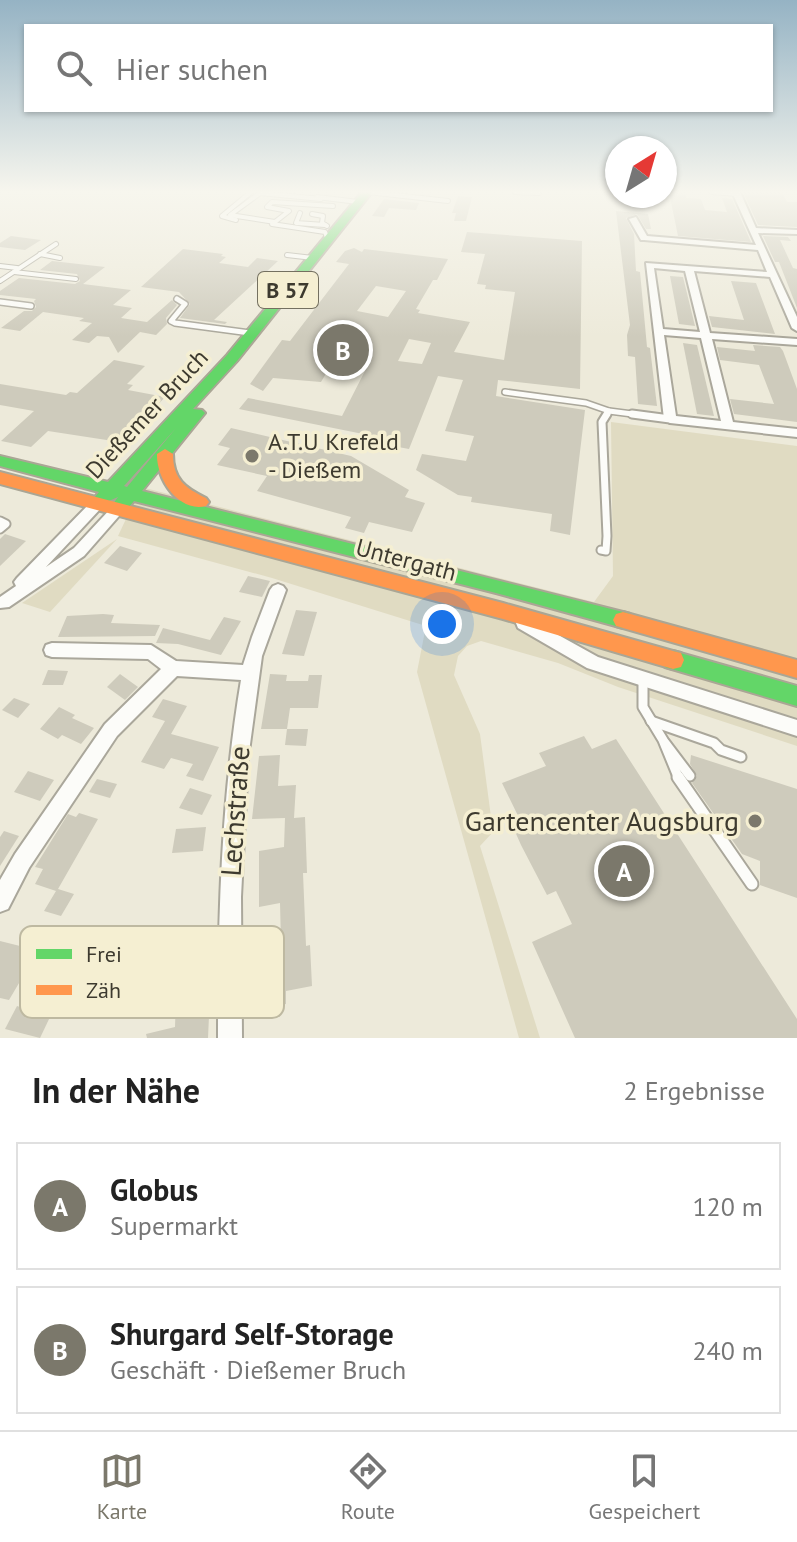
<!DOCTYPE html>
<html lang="de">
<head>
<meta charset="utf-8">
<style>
	:root { --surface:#fff; --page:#f6f6f6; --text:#222; --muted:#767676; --line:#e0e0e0; --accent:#7b786b }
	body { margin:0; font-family:"PT Sans",sans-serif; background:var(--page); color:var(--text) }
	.compass { position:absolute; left:605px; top:136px; width:72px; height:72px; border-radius:50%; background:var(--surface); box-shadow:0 2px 6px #0004; rotate:37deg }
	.you { position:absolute; left:442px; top:624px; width:28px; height:28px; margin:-20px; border:6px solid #fff; border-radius:50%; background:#1a73e8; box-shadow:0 0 0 12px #1a73e833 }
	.badge { display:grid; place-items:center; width:52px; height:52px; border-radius:50%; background:var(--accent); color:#fff; font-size:26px; font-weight:700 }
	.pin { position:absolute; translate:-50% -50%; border:4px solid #fff; box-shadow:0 2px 8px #0006 }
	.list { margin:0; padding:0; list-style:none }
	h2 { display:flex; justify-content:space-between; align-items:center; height:104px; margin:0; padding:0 32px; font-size:34px }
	h2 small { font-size:26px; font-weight:400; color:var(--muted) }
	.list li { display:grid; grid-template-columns:52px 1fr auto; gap:24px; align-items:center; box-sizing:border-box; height:128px; margin:0 16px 16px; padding:0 16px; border:2px solid var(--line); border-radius:0px }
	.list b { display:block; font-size:30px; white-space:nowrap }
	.list p { margin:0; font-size:26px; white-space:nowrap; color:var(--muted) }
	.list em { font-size:26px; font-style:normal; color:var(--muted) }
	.icon { flex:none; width:44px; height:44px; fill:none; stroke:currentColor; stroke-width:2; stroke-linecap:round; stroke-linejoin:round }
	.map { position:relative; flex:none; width:797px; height:1038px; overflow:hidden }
	.search { position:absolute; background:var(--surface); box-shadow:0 2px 6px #0004; left:24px; right:24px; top:24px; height:88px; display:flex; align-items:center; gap:20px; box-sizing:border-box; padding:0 28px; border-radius:0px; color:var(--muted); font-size:30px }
	.sheet { height:392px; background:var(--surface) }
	nav { display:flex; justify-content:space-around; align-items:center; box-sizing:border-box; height:112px; border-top:2px solid var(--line); background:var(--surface); font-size:22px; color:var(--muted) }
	nav a { display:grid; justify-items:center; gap:4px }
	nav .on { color:var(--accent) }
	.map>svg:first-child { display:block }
	.green { fill:#e0dbc2 }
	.building { fill:#cecbbc; fill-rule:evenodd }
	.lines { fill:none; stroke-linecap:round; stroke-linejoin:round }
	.lane-far4-casing { stroke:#aaa79b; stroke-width:6 }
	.lane-far3-casing { stroke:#aaa79b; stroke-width:8 }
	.lane-far2-casing { stroke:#aaa79b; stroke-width:11 }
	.lane-far1-casing { stroke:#aaa79b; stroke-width:13 }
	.lane-casing { stroke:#aaa79b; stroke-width:15 }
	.street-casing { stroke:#aaa79b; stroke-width:4 }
	.fast-casing { stroke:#aaa695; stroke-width:4 }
	.slow-casing { stroke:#aaa695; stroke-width:4 }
	.lane-far4 { stroke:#fcfcf9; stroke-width:4 }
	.lane-far3 { stroke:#fcfcf9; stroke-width:5 }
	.lane-far2 { stroke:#fcfcf9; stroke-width:7 }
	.lane-far1 { stroke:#fcfcf9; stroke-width:9 }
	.lane { stroke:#fcfcf9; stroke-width:11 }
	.street { fill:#fcfcf9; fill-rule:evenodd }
	.fast { fill:#63d668; fill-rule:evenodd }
	.slow { fill:#ff974d; fill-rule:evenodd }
	.poi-dot { fill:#7b786b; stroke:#f5efd2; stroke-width:3 }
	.labels { text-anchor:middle; stroke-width:7; stroke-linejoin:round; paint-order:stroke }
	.shield { fill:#f5efd2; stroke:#747060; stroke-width:2 }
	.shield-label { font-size:22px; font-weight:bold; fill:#3d3a2f }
	.street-label { font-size:24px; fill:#3d3a2f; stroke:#f5efd2 }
	.poi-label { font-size:24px; fill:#3d3a2f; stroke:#f5efd2; text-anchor:start }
	.near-street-label { font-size:28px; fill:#3d3a2f; stroke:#f5efd2 }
	.near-poi-label { font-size:28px; fill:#3d3a2f; stroke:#f5efd2; text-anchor:end }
	.key { fill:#f5efd2; stroke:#beb9a1; stroke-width:2 }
	.key-label { font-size:22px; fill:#3d3a2f }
</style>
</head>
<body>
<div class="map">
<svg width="797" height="1038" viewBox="0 0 797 1038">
	<rect width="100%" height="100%" fill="#edeada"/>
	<g class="green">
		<polygon points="611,422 797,446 797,746 618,687 558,663 481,641 467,646 458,656 454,675 480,734 493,832 480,846 540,1038 519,1038 417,672 426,626 272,578 118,536 141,487 594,602 613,576"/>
		<polygon points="117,539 50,612 22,603"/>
	</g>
	<g class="building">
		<polygon points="669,192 685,193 686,198 701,199 705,210 727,212 722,198 732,199 751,242 678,236"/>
		<polygon points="743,192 782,192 787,202 797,202 797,227 758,225"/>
		<polygon points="458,196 472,197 466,221 454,221 456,213 452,213"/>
		<polygon points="384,199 419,203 416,210 389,208 384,217 372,216"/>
		<polygon points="616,211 648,214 651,229 646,229 637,214 626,218 634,234 636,271 640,272 647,347 650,348 657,406 638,404 635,357 628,356 627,335 630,325"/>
		<path d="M467 232 582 241 580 389 498 380 496 396 585 410 570 535 550 531 552 514 471 502 472 497 458 495 416 470 422 454 466 461 474 436 445 431 463 380 438 376 409 449 366 441 368 435 239 409 248 398 342 416 368 365 334 360 321 382 273 378 263 391 250 384 282 340 290 341 349 264 336 262 345 251 354 248 362 252 364 249 448 259 437 280H433L416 309 420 310 418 313 470 322 454 352 504 360 515 292 485 289 486 285 477 284 485 254 461 252ZM376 286 406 291 388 317 357 311ZM409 339 431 343 422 364 398 361Z"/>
		<polygon points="11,236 41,240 25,250 0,247 0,243"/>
		<polygon points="763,236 788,237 791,241 780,240 793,268 797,269 797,308 779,262 775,262"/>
		<polygon points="183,249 223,254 221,256 226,257 219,263 248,267 257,258 278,261 214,320 227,322 225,324 180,318 190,304 179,292 141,287"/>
		<polygon points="52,261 105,267 83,284 131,290 113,305 132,308 121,318 147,322 172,300 177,305 166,318 167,324 156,335 140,332 118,353 109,337 97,336 89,343 72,340 92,323 79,321 84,318 43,312 20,331 1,328 24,311 32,311 36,307 34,301 36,299 0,295 0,291 19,278 75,284 80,281 77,274 40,270"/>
		<polygon points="670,276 683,277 695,326 679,324"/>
		<polygon points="731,281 756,283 775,334 712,327 709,316 744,320"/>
		<polygon points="683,343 697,345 714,416 697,414"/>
		<polygon points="753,345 780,347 783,351 797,389 797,422 734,414 730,399 774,404 759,365 720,360 717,347 755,351"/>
		<polygon points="114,360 145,366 127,384 133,385 128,390 165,397 133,432 113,441 48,431 31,447 1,441 34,411 0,405 0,384 66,395 70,392 77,393"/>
		<polygon points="231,428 351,456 409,490 405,497 425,503 412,532 369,522 364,533 345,528 351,517 257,491 267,476 217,465 230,448 218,445"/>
		<polygon points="5,534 26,541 0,566 0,539"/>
		<polygon points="120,546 142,553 127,571 104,563"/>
		<polygon points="248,576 270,581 262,597 239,592"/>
		<polygon points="296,610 317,612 304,656 282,654"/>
		<polygon points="103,614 114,615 111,623 160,625 155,636 58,637 67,616"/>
		<polygon points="224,617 241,621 221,655 178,644 156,643 163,628 210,640"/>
		<polygon points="48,670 68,671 63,685 42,685"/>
		<polygon points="120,674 138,687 125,700 107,687"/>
		<polygon points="270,674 287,675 286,681 308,681 309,675 322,675 318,708 290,708 287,729 261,729"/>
		<polygon points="14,698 30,704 18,718 2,710"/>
		<polygon points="163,699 187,706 171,734 219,747 203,781 186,776 193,764 171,758 164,769 141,762 165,721 152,717"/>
		<polygon points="59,707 75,715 72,718 94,728 81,744 62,735 58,739 40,729"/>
		<polygon points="287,729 308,729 306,746 285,745"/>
		<polygon points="584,736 592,749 616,739 797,1019 797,1038 575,1038 532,942 572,924 556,891 547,895 521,845 513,827 522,824 502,783 546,766 539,753"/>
		<polygon points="280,755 278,786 296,785 294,818 305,817 307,873 303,873 306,946 310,945 312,986 286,991 286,1004 261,1008 261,945 281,942 280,903 259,907 259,851 284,847 285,818 252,819 259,756"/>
		<polygon points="691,755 797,789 797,898 760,885 760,861 742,854 692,783 697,776 690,764"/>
		<polygon points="28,771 54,780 40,801 14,792"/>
		<polygon points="97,779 117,784 110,798 89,792"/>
		<polygon points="190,788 212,795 202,815 179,808"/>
		<polygon points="79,813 98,819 58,889 74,894 61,916 44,911 56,891 35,884 43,869 35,867 68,814 76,817"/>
		<polygon points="206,827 203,851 172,853 176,829"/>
		<polygon points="4,831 19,836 0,866 0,837"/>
		<polygon points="24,939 42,944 9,1000 0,998 0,941 20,946"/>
		<polygon points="201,992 201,1017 209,1016 208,1038 147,1038 146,1034 175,1027 176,998"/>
		<polygon points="17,1006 50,1017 40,1038 5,1029"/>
	</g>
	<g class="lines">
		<defs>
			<g id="lane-far4">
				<polyline points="368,192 448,201"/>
				<polyline points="515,192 539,193"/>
				<polyline points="712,192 737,194"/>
				<polyline points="317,197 358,202"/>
				<polyline points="321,199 260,193 230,215 275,222 289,211 267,207 272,202 333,206"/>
				<polyline points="300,213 296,223 325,225"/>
				<polyline points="312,214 323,216 322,223 327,226"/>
				<polyline points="236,220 222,216 251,192"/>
				<polyline points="272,224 325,232 328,240"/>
				<polyline points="40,254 60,258"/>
				<polyline points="287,255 313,258"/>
				<polyline points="0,266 17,268"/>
				<polyline points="14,272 76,279"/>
				<polyline points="0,281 56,244"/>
			</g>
			<g id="lane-far3">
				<polyline points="177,299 185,304 171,321 175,323 250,333"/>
				<polyline points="0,302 31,306"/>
				<polyline points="505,392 586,403 609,411"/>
				<polyline points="606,416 609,411 648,416"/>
			</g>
			<g id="lane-far2">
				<polyline points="632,414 670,419"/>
				<polyline points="0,521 6,524 0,529"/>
				<polyline points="601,550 606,551 607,536 602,422 607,414"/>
			</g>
			<g id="lane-far1">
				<polyline points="643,681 643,707 663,740 679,779"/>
				<polyline points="651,721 714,743 721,750 741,757"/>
				<polyline points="665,743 690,776"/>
			</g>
			<polyline id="lane" points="678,777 752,884"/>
			<g id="street">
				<path d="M732 192H740L756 228 797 230V234L758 233 797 317V331L792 328 770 277 694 271 710 333 797 339V345L712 339 733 422 797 429V437L670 423 664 419 646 263 767 272 758 250 644 240H641L629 219 636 217 647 236 756 245ZM654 268 685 271 700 332 663 329ZM664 335 701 338 721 421 676 416Z"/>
				<polygon points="98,498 105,503 103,506 46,567 74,548 114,505 119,503 126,508 84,556 9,607 0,608 0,597 16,586 14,582 17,578 93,500"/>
				<path d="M278 584 283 586 286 590 262 656 248 759 241 897 242 1038H218C218 918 221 799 241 680L177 676 117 736 29 868 8 909 0 912V880L15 854 105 724 161 669 148 659 52 657 46 655 44 650 46 645 52 643 151 645 176 661 243 665 252 637 270 590 273 586Z"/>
				<polygon points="524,616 598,657 797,720 797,736 587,668 518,628 516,623 518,618"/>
			</g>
			<g id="fast">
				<path d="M362 192H372L237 361 193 409 202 410 205 413 142 491 623 612 630 614 633 620 630 626 623 628 496 593 134 501 128 508 122 510 113 504 118 497 104 503 95 497 99 492 0 466V456L108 482 227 355ZM176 428 127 487 124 486Z"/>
				<polygon points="673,651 797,686 797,706 665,667 662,660 665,653"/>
			</g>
			<g id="slow">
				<path d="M165 449 173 454C173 479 185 488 206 498L209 502 206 506C178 513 156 478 157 454Z"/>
				<polygon points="0,472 503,603 673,651 681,653 684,660 681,667 673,669 503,619 0,484"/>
				<polygon points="623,612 797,660 797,678 616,626 613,620 616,614"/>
			</g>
		</defs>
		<use href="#lane-far4" class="lane-far4-casing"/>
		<use href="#lane-far3" class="lane-far3-casing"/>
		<use href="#lane-far2" class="lane-far2-casing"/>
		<use href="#lane-far1" class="lane-far1-casing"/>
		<use href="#lane" class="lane-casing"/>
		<use href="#street" class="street-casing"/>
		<use href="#fast" class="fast-casing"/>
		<use href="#slow" class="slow-casing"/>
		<use href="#lane-far4" class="lane-far4"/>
		<use href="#lane-far3" class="lane-far3"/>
		<use href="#lane-far2" class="lane-far2"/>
		<use href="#lane-far1" class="lane-far1"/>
		<use href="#lane" class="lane"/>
		<use href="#street" class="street"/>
		<use href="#fast" class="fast"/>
		<use href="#slow" class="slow"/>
	</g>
	<linearGradient id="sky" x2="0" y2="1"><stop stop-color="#95b3c4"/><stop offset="0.57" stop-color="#f7f6ee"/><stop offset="1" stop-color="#f7f6ee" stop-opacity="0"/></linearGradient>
	<rect width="797" height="337" fill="url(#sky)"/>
	<g class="poi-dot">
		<circle cx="252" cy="456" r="8"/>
		<circle cx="755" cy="821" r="8"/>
	</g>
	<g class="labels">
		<rect class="shield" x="258" y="272" width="60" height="36" rx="6"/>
		<g class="shield-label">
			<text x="288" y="298">B 57</text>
		</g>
		<g class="street-label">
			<text transform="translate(147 414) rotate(-47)" y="8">Dießemer Bruch</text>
			<text transform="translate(406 560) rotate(15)" y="8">Untergath</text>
		</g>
		<g class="poi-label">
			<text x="268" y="450">A.T.U Krefeld<tspan x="268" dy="28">- Dießem</tspan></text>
		</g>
		<g class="near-street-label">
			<text transform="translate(235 811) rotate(-86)" y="10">Lechstraße</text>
		</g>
		<g class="near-poi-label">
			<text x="739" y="831">Gartencenter Augsburg</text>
		</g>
	</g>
	<rect x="20" y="926" width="264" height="92" rx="12" class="key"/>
	<rect x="36" y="949" width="36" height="10" fill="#63d668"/>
	<rect x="36" y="985" width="36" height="10" fill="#ff974d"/>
	<g class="key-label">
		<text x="86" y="962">Frei</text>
		<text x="86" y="998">Zäh</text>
	</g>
</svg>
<svg class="compass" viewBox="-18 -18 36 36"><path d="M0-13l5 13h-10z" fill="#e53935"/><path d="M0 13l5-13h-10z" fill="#767676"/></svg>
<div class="you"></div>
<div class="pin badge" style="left:624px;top:871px">A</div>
<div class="pin badge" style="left:343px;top:350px">B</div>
<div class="search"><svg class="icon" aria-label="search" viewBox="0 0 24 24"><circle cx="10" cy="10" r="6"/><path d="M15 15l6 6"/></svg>Hier suchen</div>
</div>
<section class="sheet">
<h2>In der Nähe<small>2 Ergebnisse</small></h2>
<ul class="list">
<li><span class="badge">A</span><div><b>Globus</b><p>Supermarkt</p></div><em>120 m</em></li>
<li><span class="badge">B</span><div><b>Shurgard Self-Storage</b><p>Geschäft · Dießemer Bruch</p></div><em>240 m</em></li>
</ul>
</section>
<nav>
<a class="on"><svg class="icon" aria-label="map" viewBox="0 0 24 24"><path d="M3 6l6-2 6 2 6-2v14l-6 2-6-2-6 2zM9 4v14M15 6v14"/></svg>Karte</a>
<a><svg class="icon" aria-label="directions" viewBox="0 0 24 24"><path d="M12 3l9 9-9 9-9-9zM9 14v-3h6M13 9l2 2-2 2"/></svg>Route</a>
<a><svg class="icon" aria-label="saved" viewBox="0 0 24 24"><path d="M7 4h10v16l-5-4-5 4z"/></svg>Gespeichert</a>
</nav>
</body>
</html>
